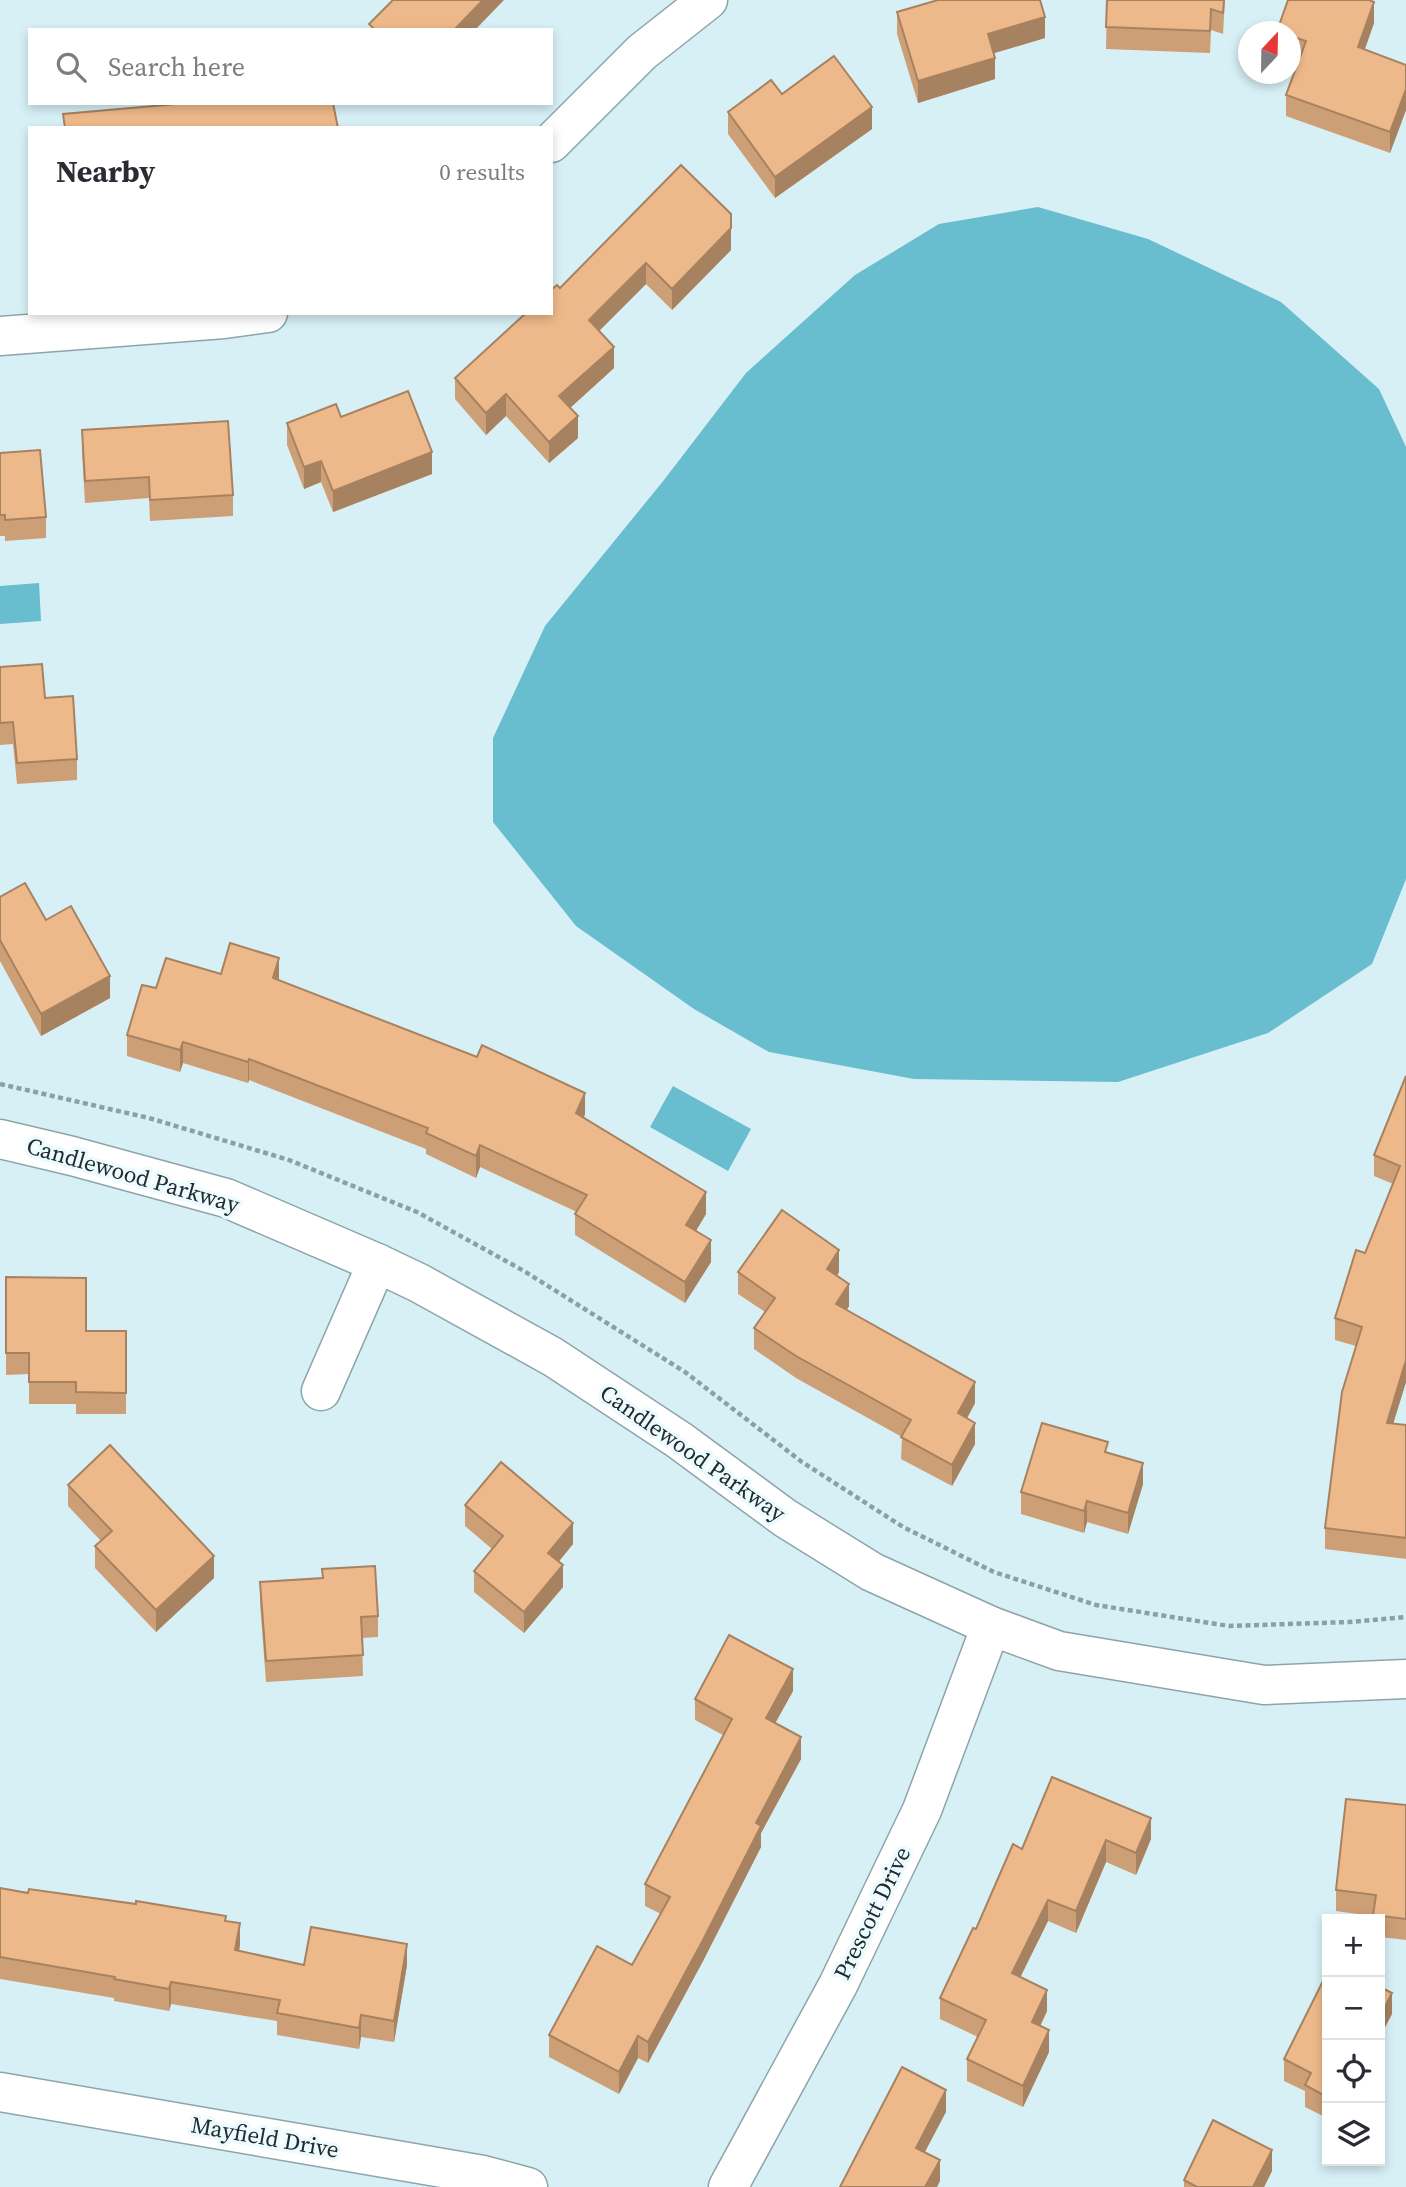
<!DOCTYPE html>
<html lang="en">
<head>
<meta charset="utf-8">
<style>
	:root { --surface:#fff; --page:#f7f7f7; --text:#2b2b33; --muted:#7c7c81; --line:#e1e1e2 }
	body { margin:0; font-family:"Source Serif 4",serif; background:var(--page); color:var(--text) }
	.controls { position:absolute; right:21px; bottom:21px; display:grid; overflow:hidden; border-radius:0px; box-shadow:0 4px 10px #0003 }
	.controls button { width:63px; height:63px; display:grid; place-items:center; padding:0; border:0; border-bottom:2px solid var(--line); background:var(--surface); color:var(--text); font:35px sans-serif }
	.compass { position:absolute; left:1238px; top:21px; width:63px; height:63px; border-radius:50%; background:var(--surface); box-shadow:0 4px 10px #0003; rotate:22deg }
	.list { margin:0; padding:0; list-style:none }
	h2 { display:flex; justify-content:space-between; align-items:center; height:91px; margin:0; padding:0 28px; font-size:30px }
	h2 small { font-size:23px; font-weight:400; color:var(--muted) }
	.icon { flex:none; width:38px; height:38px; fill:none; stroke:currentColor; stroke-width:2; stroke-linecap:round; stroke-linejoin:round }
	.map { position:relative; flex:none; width:1406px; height:2187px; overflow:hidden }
	.search { position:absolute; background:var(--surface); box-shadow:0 4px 10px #0003; left:28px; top:28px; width:525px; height:77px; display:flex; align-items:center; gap:18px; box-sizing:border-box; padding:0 24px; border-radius:0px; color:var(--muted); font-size:26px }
	.panel { position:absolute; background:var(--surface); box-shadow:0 4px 10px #0003; left:28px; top:126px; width:525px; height:189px; border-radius:0px }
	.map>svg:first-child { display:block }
	.water { fill:#68bdcf }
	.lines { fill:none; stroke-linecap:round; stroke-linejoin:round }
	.minor-casing { stroke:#8da5aa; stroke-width:41 }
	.path { stroke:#8c9fa3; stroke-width:4.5; stroke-dasharray:5 3.5; stroke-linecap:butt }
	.minor { stroke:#fff; stroke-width:38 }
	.wall { fill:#cd9f77 }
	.shaded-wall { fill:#a78261 }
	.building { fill:#eeb98a; stroke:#a78261; stroke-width:2 }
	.labels { text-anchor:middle; stroke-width:7; stroke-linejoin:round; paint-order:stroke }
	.street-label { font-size:23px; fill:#212b2d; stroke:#ecfbff }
</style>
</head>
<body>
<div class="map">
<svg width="1406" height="2187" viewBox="0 0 1406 2187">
	<rect width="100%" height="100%" fill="#d7f0f6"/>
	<g class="water">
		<polygon points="1038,207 1148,239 1281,302 1379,389 1406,447 1406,879 1372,964 1268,1033 1118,1082 914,1079 769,1052 694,1009 576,926 493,822 493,738 545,626 664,480 746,373 855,275 939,224"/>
		<polygon points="39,583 41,621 0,624 0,586"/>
		<polygon points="673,1086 751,1129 728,1171 650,1127"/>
	</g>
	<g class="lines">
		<defs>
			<g id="minor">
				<polyline points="551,143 642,52 708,0"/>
				<polyline points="0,336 224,319 268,313"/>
				<polyline points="0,1139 72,1156 226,1198 377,1263 419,1283 553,1357 679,1440 785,1518 872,1572 991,1626 1059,1651 1264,1685 1406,1679"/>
				<polyline points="321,1391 377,1263"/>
				<polyline points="0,2092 483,2175 528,2187"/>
				<polyline points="728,2187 838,1985 922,1810 991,1626"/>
			</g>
		</defs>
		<use href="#minor" class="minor-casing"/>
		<polyline class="path" points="0,1084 149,1118 289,1160 417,1212 524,1271 685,1372 802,1462 903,1527 994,1572 1096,1605 1229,1626 1349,1622 1406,1617"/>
		<use href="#minor" class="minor"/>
	</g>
	<g class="wall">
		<polygon points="1107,0 1225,0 1223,34 1211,30 1210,53 1106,49"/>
		<polygon points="897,12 1045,38 994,53 995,79 918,103 897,34"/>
		<polygon points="1374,23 1364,50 1406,65 1406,110 1390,153 1286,116 1286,95 1299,60 1291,58 1291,32"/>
		<polygon points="782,94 872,129 775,198 728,134 728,112"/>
		<polygon points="731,214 731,250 672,310 646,284 599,331 614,368 570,408 578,438 549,463 506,416 486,435 455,399 455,378 560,288"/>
		<polygon points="341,417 432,474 333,512 321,482 304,489 287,445 287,423"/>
		<polygon points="82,430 233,495 233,516 150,521 149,498 85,503 82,452"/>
		<polygon points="0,453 46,517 46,538 5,541 5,536 0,536"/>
		<polygon points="0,667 45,698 77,759 77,780 17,784 13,744 0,745"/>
		<polygon points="0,897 46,920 110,998 41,1036 0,961"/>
		<polygon points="221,974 279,980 585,1114 584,1117 706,1214 696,1231 711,1262 685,1303 575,1235 575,1214 577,1212 480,1167 476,1178 426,1154 426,1149 249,1080 248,1083 183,1063 180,1072 127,1056 127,1035 156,988"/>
		<polygon points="1406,1076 1406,1382 1393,1423 1406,1425 1406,1559 1325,1549 1325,1528 1356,1346 1335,1340 1335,1318 1365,1253 1393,1184 1374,1176 1374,1155"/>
		<polygon points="738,1272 839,1272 837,1276 849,1306 847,1310 975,1403 967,1418 975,1444 952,1486 901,1459 902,1437 796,1378 754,1349 754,1328 765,1312 738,1294"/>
		<polygon points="6,1277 86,1331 126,1331 126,1414 76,1414 76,1404 29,1404 29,1374 6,1375"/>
		<polygon points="1108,1452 1143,1484 1128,1534 1087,1522 1084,1533 1021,1514 1021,1492"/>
		<polygon points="68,1485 214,1578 156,1632 95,1568 95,1546 101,1541 68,1506"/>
		<polygon points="465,1505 573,1544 558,1562 563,1587 524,1633 474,1592 474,1571 492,1549 465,1526"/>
		<polygon points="322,1569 378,1616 378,1637 362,1638 363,1676 266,1682 260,1603 260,1582 322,1578"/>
		<polygon points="793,1691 775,1723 801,1759 761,1833 761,1847 703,1961 648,2063 638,2058 619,2094 549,2057 549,2035 632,1965 661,1914 645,1906 645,1884 723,1735 695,1720 695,1699"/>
		<polygon points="1052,1777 1151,1839 1136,1875 1106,1862 1076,1933 1048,1921 1020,1977 1047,2011 1040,2026 1049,2052 1023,2107 967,2081 967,2059 978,2037 940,2019 940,1998 976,1929 1022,1849"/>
		<polygon points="1406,1805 1406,1940 1380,1937 1380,1919 1373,1919 1373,1916 1336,1911 1336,1890"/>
		<polygon points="0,1888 226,1921 240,1945 239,1951 304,1965 407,1965 394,2042 361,2037 359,2049 277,2035 277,2021 171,2004 169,2011 114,2001 114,1998 0,1979"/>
		<polygon points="1327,1973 1327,2118 1305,2107 1305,2091 1284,2081 1284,2059"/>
		<polygon points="1272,2171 1264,2187 1184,2187 1184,2180"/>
	</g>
	<g class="shaded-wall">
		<polygon points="483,0 504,0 475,30 454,30"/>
		<polygon points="1374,2 1374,23 1358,69 1358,47"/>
		<polygon points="1045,17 1045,38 988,55 988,34"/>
		<polygon points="995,58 995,79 918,103 918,81"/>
		<polygon points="1406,89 1406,110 1390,153 1390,132"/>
		<polygon points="872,107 872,129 775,198 775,177"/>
		<polygon points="731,228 731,250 672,310 672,289"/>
		<polygon points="646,263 646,284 589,341 589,320"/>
		<polygon points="614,347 614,368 559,418 559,396"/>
		<polygon points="506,394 506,416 486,435 486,413"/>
		<polygon points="578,416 578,438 549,463 549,442"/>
		<polygon points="432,452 432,474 333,512 333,491"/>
		<polygon points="321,461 321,482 304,489 304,467"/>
		<polygon points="279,958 279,979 273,978"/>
		<polygon points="110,976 110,998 41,1036 41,1014"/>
		<polygon points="183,1042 183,1063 180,1072 180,1050"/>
		<polygon points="249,1059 249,1080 248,1083 248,1062"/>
		<polygon points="585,1093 585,1114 576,1134 576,1113"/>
		<polygon points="480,1145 480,1167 476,1178 476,1156"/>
		<polygon points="706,1192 706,1214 686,1247 686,1225"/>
		<polygon points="711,1240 711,1262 685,1303 685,1282"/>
		<polygon points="839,1250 839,1272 827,1290 827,1269"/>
		<polygon points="849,1284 849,1306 836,1325 836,1304"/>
		<polygon points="1406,1360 1406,1382 1387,1444 1387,1423"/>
		<polygon points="975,1382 975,1403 958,1435 958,1413"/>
		<polygon points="975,1423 975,1444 952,1486 952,1465"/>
		<polygon points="1143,1463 1143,1484 1128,1534 1128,1513"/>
		<polygon points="1087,1501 1087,1522 1084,1533 1084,1511"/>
		<polygon points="573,1523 573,1544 548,1575 548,1553"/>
		<polygon points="214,1556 214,1578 156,1632 156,1610"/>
		<polygon points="563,1565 563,1587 524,1633 524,1612"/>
		<polygon points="793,1669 793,1691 766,1740 766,1718"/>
		<polygon points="801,1737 801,1759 761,1833 761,1847 703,1961 648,2063 648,2042 756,1823"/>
		<polygon points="1151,1818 1151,1839 1136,1875 1136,1853"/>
		<polygon points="1106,1840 1106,1862 1076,1933 1076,1911"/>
		<polygon points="1048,1900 1048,1921 1012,1994 1012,1973"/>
		<polygon points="240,1923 240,1945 235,1971 235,1950"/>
		<polygon points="407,1944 407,1965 394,2042 394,2021"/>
		<polygon points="171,1982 171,2004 169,2011 169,1989"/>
		<polygon points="1047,1990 1047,2011 1032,2044 1032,2022"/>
		<polygon points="1392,1993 1392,2014 1380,2037 1380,2016"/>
		<polygon points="361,2015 361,2037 359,2049 359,2028"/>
		<polygon points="1049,2030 1049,2052 1023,2107 1023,2086"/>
		<polygon points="638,2036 638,2058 619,2094 619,2072"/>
		<polygon points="946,2090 946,2112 916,2169 916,2148"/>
		<polygon points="1272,2150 1272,2171 1264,2187 1253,2187"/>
		<polygon points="940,2160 940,2181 937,2187 925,2187"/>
	</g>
	<g class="building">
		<polygon points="393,0 483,0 454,30 375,30 369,24"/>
		<polygon points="938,0 1040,0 1045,17 988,34 995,58 918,81 897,12"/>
		<polygon points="1107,0 1224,0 1223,13 1211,9 1210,31 1106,27"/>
		<polygon points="1288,0 1369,0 1374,2 1358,47 1406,65 1406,89 1390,132 1286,95 1306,41 1291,36 1291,32 1277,31"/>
		<polygon points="834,56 872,107 775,177 728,112 771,80 782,94"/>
		<polygon points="188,103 333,103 338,128 65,128 63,114"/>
		<polygon points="681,165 731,214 731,228 672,289 646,263 589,320 614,347 559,396 578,416 549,442 506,394 486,413 455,378 526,313 551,313 551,290 557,285 560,288"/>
		<polygon points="408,391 432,452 333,491 321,461 304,467 287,423 336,404 341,417"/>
		<polygon points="228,421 233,495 150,500 149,477 85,481 82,430"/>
		<polygon points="40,450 46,517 5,520 5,515 0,515 0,453"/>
		<polygon points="42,664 45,698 73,696 77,759 17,763 13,722 0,723 0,667"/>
		<polygon points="25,883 46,920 71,906 110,976 41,1014 0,940 0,897"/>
		<polygon points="230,943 279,958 273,978 477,1057 482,1045 585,1093 576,1113 706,1192 686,1225 711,1240 685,1282 575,1214 587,1195 480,1145 476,1156 426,1133 428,1128 249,1059 248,1062 183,1042 180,1050 127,1035 142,985 156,988 166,958 221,974"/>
		<polygon points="1406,1076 1406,1360 1387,1423 1406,1425 1406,1538 1325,1528 1342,1392 1362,1327 1335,1318 1356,1250 1365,1253 1400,1166 1374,1155"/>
		<polygon points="782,1210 839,1250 827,1269 849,1284 836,1304 975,1382 958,1413 975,1423 952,1465 901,1437 911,1420 796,1356 754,1328 775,1298 738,1272"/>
		<polygon points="6,1277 86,1278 86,1331 126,1331 126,1393 76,1392 76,1382 29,1382 29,1353 6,1353"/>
		<polygon points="1042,1423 1108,1442 1105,1452 1143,1463 1128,1513 1087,1501 1084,1511 1021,1492"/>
		<polygon points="110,1445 214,1556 156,1610 95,1546 112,1531 68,1485"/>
		<polygon points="501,1462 573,1523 548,1553 563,1565 524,1612 474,1571 503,1536 465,1505"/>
		<polygon points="375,1566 378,1616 361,1617 363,1655 266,1661 260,1582 323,1578 322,1569"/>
		<polygon points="729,1635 793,1669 766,1718 801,1737 756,1823 761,1826 703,1940 648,2042 638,2036 619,2072 549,2035 597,1946 632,1965 670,1897 645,1884 732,1719 695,1699"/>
		<polygon points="1052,1777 1151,1818 1136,1853 1106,1840 1076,1911 1048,1900 1012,1973 1047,1990 1032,2022 1049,2030 1023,2086 967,2059 986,2020 940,1998 973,1928 976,1929 1013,1844 1022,1849"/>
		<polygon points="1346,1799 1406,1805 1406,1919 1373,1915 1376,1895 1336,1890"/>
		<polygon points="0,1888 28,1893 29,1889 136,1904 136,1901 226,1916 225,1921 240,1923 235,1950 304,1965 311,1927 407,1944 394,2021 361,2015 359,2028 277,2013 280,2000 171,1982 169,1989 114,1979 115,1977 0,1957"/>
		<polygon points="1327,1973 1327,2097 1305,2085 1311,2073 1284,2059"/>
		<polygon points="1380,1987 1392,1993 1380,2016"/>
		<polygon points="902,2067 946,2090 916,2148 940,2160 925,2187 840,2187"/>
		<polygon points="1213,2120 1272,2150 1253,2187 1197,2187 1184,2180"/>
	</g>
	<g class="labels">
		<g class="street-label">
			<text transform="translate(133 1175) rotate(16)" y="8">Candlewood Parkway</text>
			<text transform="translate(693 1453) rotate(35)" y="8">Candlewood Parkway</text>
			<text transform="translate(872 1913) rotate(-64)" y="8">Prescott Drive</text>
			<text transform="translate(265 2137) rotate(10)" y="8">Mayfield Drive</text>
		</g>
	</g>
</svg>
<div class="controls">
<button>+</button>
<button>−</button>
<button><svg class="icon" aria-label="locate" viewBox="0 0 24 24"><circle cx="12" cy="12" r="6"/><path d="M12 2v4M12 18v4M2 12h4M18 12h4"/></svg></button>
<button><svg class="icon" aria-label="layers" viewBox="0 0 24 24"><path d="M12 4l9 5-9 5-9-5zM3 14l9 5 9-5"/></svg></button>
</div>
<svg class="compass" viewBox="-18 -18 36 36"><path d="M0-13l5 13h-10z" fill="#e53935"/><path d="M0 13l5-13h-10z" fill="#7c7c81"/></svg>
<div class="search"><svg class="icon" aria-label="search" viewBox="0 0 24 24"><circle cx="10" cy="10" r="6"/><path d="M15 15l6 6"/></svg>Search here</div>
<section class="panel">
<h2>Nearby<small>0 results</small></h2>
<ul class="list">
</ul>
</section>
</div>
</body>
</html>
